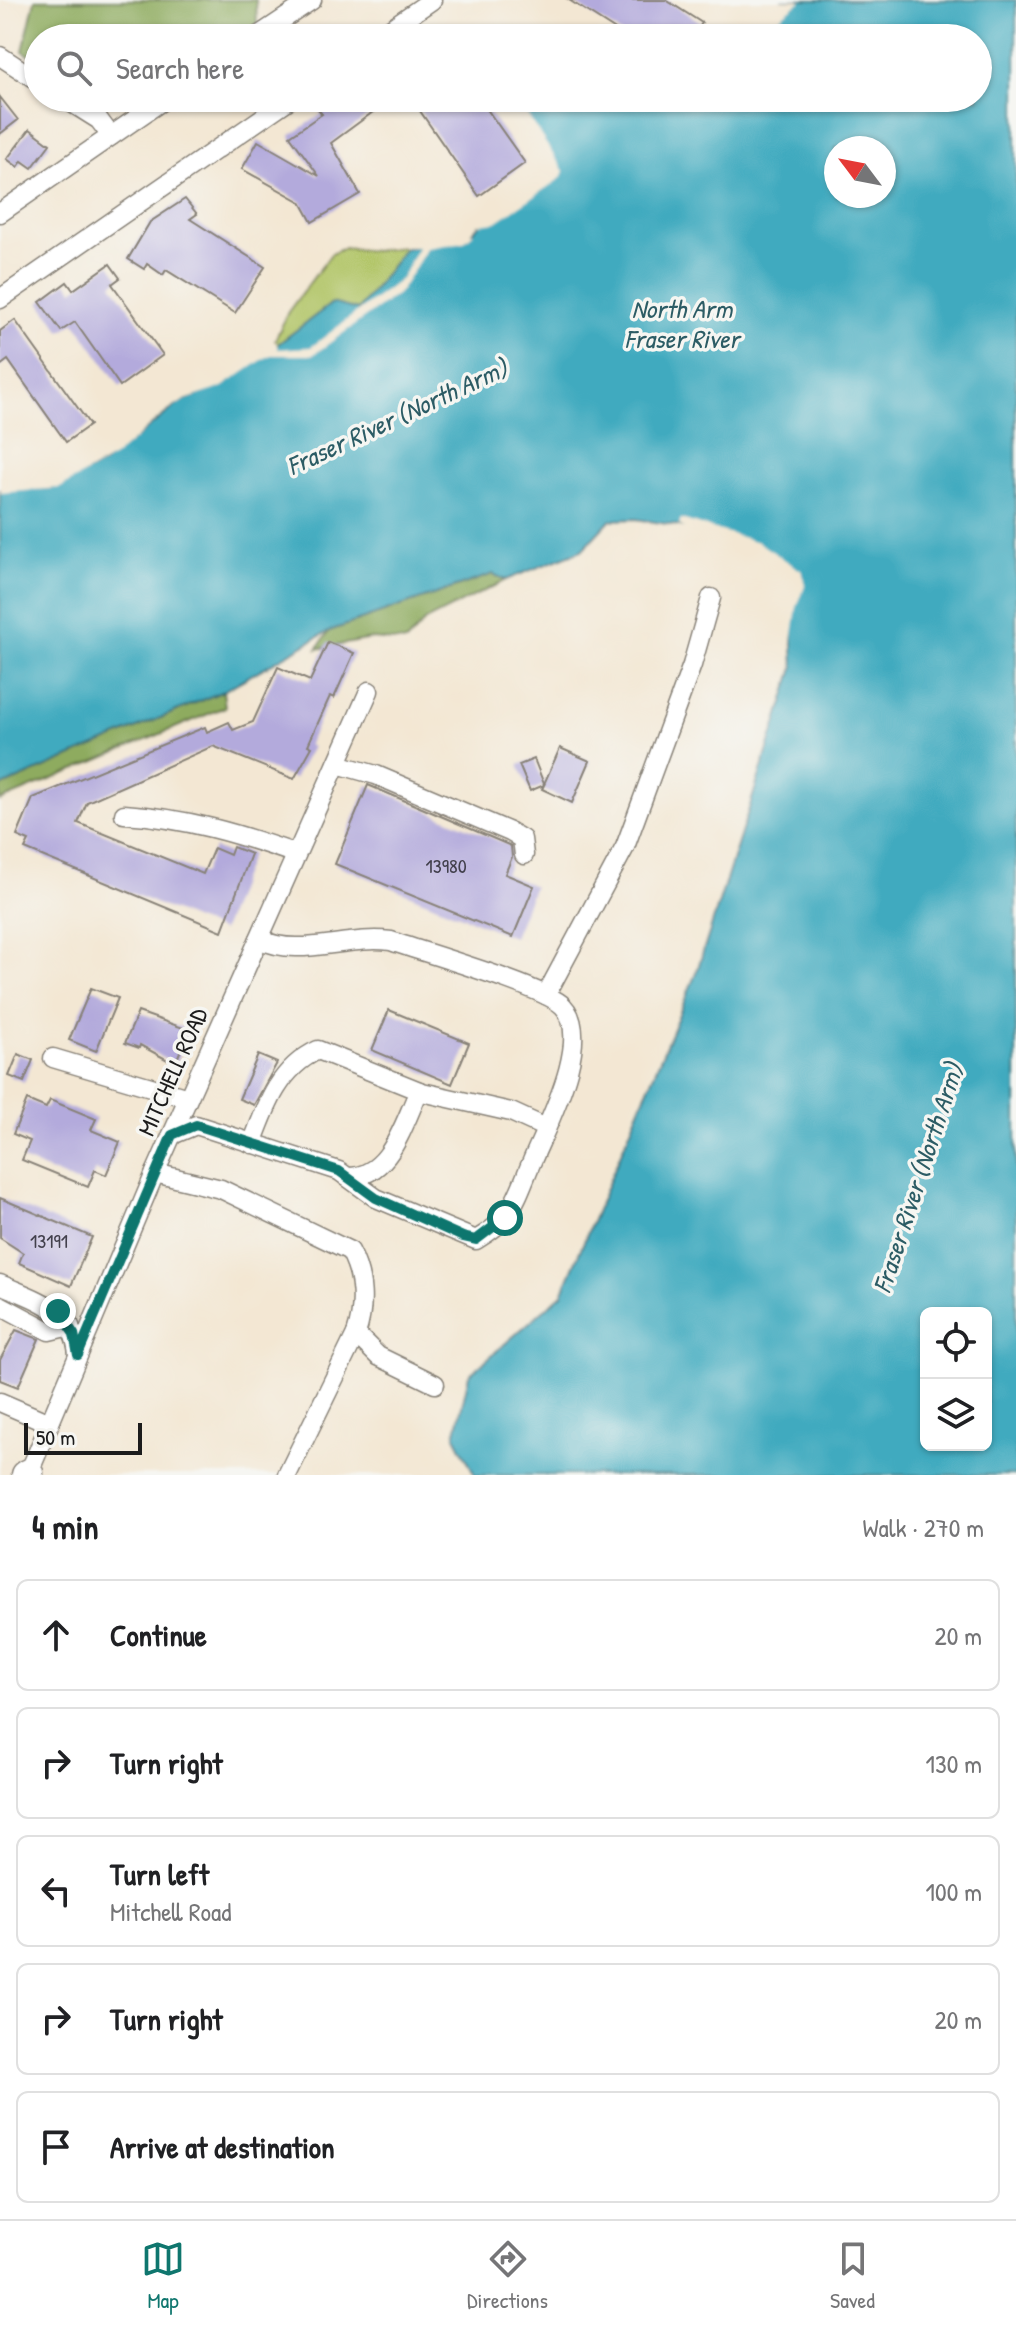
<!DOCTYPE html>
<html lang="en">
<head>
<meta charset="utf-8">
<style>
	:root { --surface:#fff; --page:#f6f6f6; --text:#202124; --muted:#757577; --line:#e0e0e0; --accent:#0f766e }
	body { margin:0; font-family:"Patrick Hand",sans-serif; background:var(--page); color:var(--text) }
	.controls { position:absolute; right:24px; bottom:24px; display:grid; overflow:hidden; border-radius:12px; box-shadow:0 2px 6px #0004 }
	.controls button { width:72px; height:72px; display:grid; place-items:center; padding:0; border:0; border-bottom:2px solid var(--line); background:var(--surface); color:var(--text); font:40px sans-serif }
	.compass { position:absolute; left:824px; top:136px; width:72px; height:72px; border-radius:50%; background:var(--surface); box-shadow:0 2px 6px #0004; rotate:302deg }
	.scale { position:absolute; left:24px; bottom:20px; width:118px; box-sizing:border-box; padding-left:8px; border:4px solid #1c1c1c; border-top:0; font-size:22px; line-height:28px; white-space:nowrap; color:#1c1c1c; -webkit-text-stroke:6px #f6f6f2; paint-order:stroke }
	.stop { position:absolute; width:24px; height:24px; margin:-18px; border:6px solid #0f766e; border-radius:50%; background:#fff }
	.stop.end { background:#0f766e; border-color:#fff; box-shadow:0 2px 8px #0008 }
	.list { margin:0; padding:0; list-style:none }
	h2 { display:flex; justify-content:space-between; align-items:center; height:104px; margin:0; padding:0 32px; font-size:34px }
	h2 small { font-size:26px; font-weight:400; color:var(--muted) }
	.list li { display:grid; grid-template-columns:52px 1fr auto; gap:24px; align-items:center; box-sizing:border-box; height:112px; margin:0 16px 16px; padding:0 16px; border:2px solid var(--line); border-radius:12px }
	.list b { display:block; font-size:30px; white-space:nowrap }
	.list p { margin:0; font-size:26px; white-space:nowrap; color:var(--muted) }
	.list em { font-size:26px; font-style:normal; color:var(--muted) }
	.icon { flex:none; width:44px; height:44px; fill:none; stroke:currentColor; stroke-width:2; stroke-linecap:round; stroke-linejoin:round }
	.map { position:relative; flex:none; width:1016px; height:1475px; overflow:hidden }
	.search { position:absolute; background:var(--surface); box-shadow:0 2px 6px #0004; left:24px; right:24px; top:24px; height:88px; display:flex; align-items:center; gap:20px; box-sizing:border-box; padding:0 28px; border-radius:44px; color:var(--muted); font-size:30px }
	.sheet { height:744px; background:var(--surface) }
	nav { display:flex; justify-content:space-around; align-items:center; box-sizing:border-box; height:112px; border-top:2px solid var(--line); background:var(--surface); font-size:22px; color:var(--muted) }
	nav a { display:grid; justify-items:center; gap:4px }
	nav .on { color:var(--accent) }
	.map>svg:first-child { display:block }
	.green { fill:#b3c66a; stroke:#687143; stroke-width:2 }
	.forest { fill:#8eab5e; stroke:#55643d; stroke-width:2 }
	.water { fill:#3faabf; stroke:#2e636e; stroke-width:2; fill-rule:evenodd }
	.pier { fill:#f3e7d3 }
	.building { fill:#b3aadc }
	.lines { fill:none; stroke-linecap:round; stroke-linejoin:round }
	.minor-casing { stroke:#888278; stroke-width:21 }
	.highway-casing { stroke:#888278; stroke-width:31 }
	.minor { stroke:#fff; stroke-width:18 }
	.highway { stroke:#fff; stroke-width:28 }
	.route { stroke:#0f766e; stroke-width:10 }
	.labels { text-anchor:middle; stroke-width:7; stroke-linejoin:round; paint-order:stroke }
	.number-label { font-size:20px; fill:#42404c }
	.street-label { font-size:24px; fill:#1c1c1c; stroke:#f6f6f2 }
	.water-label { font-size:26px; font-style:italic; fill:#2c5c65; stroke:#f6f6f2 }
</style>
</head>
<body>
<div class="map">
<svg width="1016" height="1475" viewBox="0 0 1016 1475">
	<rect width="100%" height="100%" fill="#f6f6f2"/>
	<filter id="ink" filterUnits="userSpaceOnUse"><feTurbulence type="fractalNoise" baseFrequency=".0125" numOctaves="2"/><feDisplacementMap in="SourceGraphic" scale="16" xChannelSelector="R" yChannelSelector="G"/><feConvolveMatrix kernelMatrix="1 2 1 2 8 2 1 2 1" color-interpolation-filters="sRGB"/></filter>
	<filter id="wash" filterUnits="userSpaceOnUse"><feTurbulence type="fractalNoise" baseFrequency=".006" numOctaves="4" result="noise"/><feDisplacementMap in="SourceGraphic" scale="32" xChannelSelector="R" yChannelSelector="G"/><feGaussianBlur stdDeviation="1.8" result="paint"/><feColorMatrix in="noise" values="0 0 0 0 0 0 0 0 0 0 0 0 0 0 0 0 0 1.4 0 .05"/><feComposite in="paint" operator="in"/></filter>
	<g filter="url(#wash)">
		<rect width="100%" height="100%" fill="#f3e7d3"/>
		<polygon class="green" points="416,245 419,247 401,279 329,337 278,349 275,340 288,312 331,254 344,248 374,251"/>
		<g class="forest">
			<polygon points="35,0 256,0 257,24 236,38 38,38 38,60 23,51"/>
			<polygon points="493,574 506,580 425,621 406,642 372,639 317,649 329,631"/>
			<polygon points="223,691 225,707 0,801 0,787"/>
		</g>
		<path class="water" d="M782 0H1016V1475H475L455 1436 469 1375 562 1294 697 971 794 668 791 605 796 581 791 569 749 546 692 528 636 519 610 520 582 550 506 580 493 574 329 631 223 691 0 787V490L53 488 101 465 182 401 225 384 332 303 358 310 405 248 467 238 487 216 542 182 547 157 512 98H978V38H737ZM836 148H884V196H836ZM926 1313H986V1445H926Z"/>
		<g class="pier">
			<polygon points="776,0 802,0 756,36 734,38"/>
			<polygon points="568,24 586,38 538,38 543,31"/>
			<polygon points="508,98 520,98 522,107 564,171 561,178 496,222 472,225 484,213 539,179 543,158 509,110"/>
			<polygon points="467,232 474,233 464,242 427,248 400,292 313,355 271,355 262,360 221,388 185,400 163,414 114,457 60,488 0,493 0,486 52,484 99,462 180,397 223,381 276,341 278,349 311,347 401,279 418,247 401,247 403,245"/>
			<polygon points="681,519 758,542 802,571 805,586 797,607 791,648 787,605 792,581 788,572 747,550 684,528 679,525"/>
		</g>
		<g id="blocks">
			<g class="building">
				<polygon points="569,0 666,0 702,23 692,38 628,38"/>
				<polygon points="0,97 18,120 0,134"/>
				<polygon points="333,98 392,98 331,143 360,194 312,222 301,202 242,169 258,141 319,176 290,136 322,114 318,109"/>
				<polygon points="411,98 479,98 525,163 479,196"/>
				<polygon points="30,129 50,144 32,168 22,161 18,167 7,159"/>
				<polygon points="185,199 197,214 190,219 265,267 235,313 166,270 163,275 147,264 144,269 128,259 150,222"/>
				<polygon points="110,264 120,278 112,284 163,355 120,386 75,322 61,331 40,302 67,282 73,290"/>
				<polygon points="15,320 90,425 66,442 8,360 0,366 0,331"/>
				<polygon points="328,642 354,653 334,698 330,696 308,745 312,747 294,779 213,746 87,802 78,823 203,874 214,848 230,855 233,847 251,854 222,931 25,849 29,841 17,836 33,798 205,727 207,732 229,722 233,730 253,722 278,667 310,681"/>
				<polygon points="560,748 590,761 572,803 542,789 544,785 530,791 519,765 534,759 544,784"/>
				<polygon points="368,785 511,846 512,857 505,874 534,886 513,937 335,864"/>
				<polygon points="91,988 118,998 96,1051 69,1040"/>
				<polygon points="389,1010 469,1043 452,1084 372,1050"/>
				<polygon points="138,1012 189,1030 175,1064 140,1045 139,1048 125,1043"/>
				<polygon points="18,1054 33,1060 24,1082 9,1076"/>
				<polygon points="258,1055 277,1063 254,1105 239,1099"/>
				<polygon points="27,1100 46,1108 50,1100 96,1119 91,1130 120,1142 106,1175 95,1170 88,1187 22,1160 30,1141 13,1134"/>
				<polygon points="0,1198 92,1237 71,1286 19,1263 23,1253 0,1238"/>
				<polygon points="16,1330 39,1339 18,1387 0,1380 0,1360"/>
			</g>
		</g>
	</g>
	<g filter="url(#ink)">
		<use href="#blocks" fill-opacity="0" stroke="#888278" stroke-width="2"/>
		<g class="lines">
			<defs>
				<g id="minor">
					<polyline points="255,38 312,0"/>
					<polyline points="377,38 432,0"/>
					<polyline points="0,56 38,81"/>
					<polyline points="64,98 99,120 111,136"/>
					<polyline points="0,213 166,98"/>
					<polyline points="0,299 291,98"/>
					<polyline points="337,764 376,775 510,832 522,839 524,855"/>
					<path d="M124 814C186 818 239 834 296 854"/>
					<polyline points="546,995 625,847 692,665 711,598"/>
					<polyline points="53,1058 188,1098"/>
					<path d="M172 1135 196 1125 339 1171 376 1198 476 1240C486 1234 498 1226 505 1217 517 1202 524 1179 532 1161 546 1127 594 1038 563 1006 545 987 422 952 391 941 347 935 299 959 259 939"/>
					<path d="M252 1144C266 1106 279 1068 318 1050L422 1092 511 1112 546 1128"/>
					<path d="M155 1173 221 1189 350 1251C364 1277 365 1307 356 1334L287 1475"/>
					<path d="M347 1177C390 1178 403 1124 419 1091"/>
					<path d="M0 1284C36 1300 75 1309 78 1355"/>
					<polyline points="0,1305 49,1331 70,1326"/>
					<polyline points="356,1334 378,1356 435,1384"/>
					<polyline points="0,1402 49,1423"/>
					<polyline points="28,1475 155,1173 369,691"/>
				</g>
				<polyline id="highway" points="26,1475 29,1473"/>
			</defs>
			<use href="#minor" class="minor-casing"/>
			<use href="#highway" class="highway-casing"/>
			<use href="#minor" class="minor"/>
			<use href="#highway" class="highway"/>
		</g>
	</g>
	<g class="lines" filter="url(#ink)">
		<polyline class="route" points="58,1311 74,1334 78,1355 172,1135 196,1125 339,1171 376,1198 463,1237 476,1240 505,1218"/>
	</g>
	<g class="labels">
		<g class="number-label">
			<text x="446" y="873">13980</text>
			<text x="49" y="1248">13191</text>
		</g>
		<g class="street-label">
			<text transform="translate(173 1072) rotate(-66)" y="8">MITCHELL ROAD</text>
		</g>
		<g class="water-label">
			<text x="682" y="318">North Arm<tspan x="682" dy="30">Fraser River</tspan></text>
			<text transform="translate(397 417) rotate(-25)" y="9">Fraser River (North Arm)</text>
			<text transform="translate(918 1178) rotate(-72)" y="9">Fraser River (North Arm)</text>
		</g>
	</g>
</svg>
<div class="controls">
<button><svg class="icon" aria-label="locate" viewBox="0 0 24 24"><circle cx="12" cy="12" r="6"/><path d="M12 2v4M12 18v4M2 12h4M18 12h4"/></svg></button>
<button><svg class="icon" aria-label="layers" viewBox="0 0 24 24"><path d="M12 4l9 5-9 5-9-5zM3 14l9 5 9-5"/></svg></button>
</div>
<svg class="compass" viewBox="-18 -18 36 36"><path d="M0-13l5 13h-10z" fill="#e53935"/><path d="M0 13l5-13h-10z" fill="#757577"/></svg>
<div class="scale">50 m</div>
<div class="stop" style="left:505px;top:1218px"></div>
<div class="stop end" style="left:58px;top:1311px"></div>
<div class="search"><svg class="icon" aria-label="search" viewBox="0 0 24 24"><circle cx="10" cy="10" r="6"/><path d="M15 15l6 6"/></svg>Search here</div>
</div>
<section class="sheet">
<h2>4 min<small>Walk · 270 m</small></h2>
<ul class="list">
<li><svg class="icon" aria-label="ahead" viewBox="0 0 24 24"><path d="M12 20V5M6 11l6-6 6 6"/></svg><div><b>Continue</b></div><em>20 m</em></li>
<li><svg class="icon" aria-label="right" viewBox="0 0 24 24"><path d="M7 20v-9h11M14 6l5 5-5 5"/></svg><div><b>Turn right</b></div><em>130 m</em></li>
<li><svg class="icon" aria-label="left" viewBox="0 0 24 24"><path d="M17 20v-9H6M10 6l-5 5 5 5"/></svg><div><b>Turn left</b><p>Mitchell Road</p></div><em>100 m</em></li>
<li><svg class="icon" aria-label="right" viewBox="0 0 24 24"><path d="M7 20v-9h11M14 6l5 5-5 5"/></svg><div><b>Turn right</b></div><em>20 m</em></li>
<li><svg class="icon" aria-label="arrive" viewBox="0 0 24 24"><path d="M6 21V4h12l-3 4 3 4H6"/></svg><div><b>Arrive at destination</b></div></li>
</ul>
</section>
<nav>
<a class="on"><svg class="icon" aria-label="map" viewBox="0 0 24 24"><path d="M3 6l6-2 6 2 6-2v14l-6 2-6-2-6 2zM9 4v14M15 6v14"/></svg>Map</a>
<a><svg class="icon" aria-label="directions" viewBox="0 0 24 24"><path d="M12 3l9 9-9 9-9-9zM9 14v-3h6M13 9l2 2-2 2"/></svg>Directions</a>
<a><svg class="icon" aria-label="saved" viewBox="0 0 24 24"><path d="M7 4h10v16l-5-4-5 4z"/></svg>Saved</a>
</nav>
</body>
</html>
